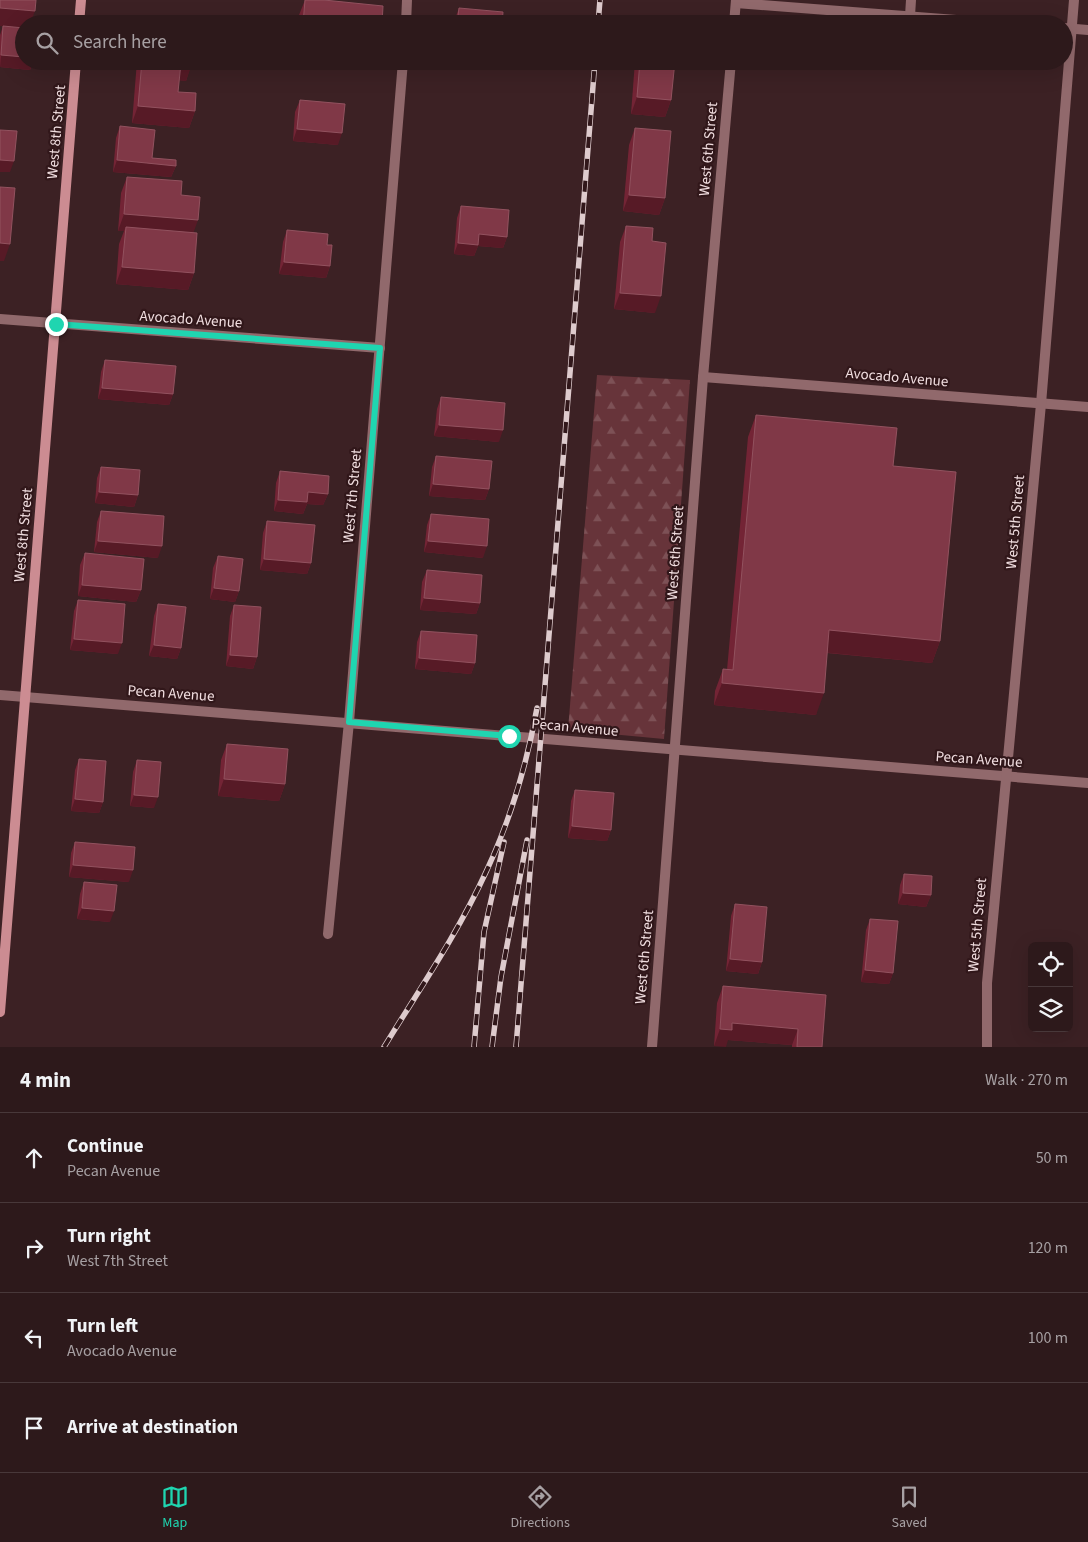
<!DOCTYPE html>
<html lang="en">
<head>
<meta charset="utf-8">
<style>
	:root { --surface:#2d191b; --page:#392628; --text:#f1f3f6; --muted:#a7a0a3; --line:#48383a; --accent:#1fd5b0 }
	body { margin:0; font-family:"Source Sans 3",sans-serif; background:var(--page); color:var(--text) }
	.controls { position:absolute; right:15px; bottom:15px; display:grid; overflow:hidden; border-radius:8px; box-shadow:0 5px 20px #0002 }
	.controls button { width:45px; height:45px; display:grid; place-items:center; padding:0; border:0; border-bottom:1px solid var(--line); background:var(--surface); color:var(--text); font:25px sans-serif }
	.stop { position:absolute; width:15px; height:15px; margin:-11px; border:4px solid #1fd5b0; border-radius:50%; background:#fff }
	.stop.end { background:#1fd5b0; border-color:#fff; box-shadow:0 1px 5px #0008 }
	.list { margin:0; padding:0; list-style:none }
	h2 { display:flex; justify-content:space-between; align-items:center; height:65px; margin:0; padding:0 20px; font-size:21px }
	h2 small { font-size:16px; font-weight:400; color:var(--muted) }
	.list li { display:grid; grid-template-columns:32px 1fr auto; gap:15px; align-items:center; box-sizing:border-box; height:90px; padding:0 20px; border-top:1px solid var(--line) }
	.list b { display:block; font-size:19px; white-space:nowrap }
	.list p { margin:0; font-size:16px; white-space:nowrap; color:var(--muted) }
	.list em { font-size:16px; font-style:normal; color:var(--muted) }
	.icon { flex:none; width:28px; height:28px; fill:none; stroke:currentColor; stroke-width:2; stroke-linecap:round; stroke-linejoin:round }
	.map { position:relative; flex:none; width:1088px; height:1047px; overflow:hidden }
	.search { position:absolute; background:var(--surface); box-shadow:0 5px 20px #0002; left:15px; right:15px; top:15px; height:55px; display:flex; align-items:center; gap:12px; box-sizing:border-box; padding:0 18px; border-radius:28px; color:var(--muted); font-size:19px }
	.sheet { height:425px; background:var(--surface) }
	nav { display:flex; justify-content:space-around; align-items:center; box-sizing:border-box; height:70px; border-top:1px solid var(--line); background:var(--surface); font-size:14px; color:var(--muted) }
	nav a { display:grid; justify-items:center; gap:2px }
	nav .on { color:var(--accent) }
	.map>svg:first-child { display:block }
	.forest { fill:url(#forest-firs) }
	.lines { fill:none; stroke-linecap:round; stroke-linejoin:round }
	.street { stroke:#91696c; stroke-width:10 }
	.secondary { stroke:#cc8c92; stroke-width:10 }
	.rail-casing { stroke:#decbcd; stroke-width:5.5 }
	.rail { stroke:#31171a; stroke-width:4; stroke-dasharray:11; stroke-linecap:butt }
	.wall { fill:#732435 }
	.shaded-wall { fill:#571a26 }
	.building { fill:#803847; stroke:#92525f }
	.route { stroke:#1fd5b0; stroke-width:6 }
	.labels { text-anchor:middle; stroke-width:4.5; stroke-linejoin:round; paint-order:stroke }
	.street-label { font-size:15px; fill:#f1dee0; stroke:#31171a }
</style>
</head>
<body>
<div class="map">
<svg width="1088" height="1047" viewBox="0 0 1088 1047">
	<defs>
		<pattern id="forest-firs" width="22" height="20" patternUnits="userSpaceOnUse" patternTransform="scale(1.25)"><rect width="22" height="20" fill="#67343a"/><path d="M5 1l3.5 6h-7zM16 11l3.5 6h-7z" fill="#7d5156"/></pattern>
	</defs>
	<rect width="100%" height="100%" fill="#3c2124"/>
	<polygon class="forest" points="597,375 690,380 664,739 568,730"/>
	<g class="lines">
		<g class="street">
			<polyline points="736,3 1008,24"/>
			<polyline points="910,16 911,0"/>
			<polyline points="406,24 407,0"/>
			<polyline points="734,24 736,0"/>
			<polyline points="1064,28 1088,30"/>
			<polyline points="0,319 380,348"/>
			<polyline points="703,377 1088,407"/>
			<polyline points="0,695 1088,783"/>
			<polyline points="328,934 349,722 403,61"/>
			<polyline points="652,1047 703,377 731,61"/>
			<polyline points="987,1047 987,983 1041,404 1074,0"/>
		</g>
		<g class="secondary">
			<polyline points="79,24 81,0"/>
			<polyline points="0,1012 76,61"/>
		</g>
		<defs>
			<g id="rail">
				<polyline points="598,24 600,0"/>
				<path d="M384 1047C419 990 458 933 486 872 510 821 527 763 537 708"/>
				<polyline points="474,1047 484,932 504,842"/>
				<polyline points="492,1047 501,977 527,840"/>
				<polyline points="516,1047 595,61"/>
			</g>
		</defs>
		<use href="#rail" class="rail-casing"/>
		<use href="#rail" class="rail"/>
	</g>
	<g class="wall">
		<polygon points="305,0 324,0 382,24 298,24 299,15"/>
		<polygon points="459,8 502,24 454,24 455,19"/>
		<polygon points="3,26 24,61 34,61 30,70 0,67 0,35"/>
		<polygon points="137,61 192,61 186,81 179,80 178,92 195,111 189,128 132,123"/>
		<polygon points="635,61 675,61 671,100 665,117 631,114"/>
		<polygon points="300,100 338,145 293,141 295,112"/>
		<polygon points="120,126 152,158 176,166 171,177 113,172 116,138"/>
		<polygon points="635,128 665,198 659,215 623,211 629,145"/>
		<polygon points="127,177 181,195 193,233 194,273 188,290 116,284 119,244 124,231 118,231 121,193"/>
		<polygon points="461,206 507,237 503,248 478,246 474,256 454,254 457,218"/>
		<polygon points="626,226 652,241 655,313 614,309 620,242"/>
		<polygon points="287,230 327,245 330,266 326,278 279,274 283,242"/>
		<polygon points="105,360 173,394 169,405 98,399 101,372"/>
		<polygon points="441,397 499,442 434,436 437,409"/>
		<polygon points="756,415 893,466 940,641 932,663 827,653 816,715 714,705 715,691 723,669 727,670 748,437"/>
		<polygon points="436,456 489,489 485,500 429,496 432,467"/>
		<polygon points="101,467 138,495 134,507 95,503 97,478"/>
		<polygon points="280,471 328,494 323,505 307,504 303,514 274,511 276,483"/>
		<polygon points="101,511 158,558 94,552 97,522"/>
		<polygon points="431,514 483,558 424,552 427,525"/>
		<polygon points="267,521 311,563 307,574 260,570 263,533"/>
		<polygon points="85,553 141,590 136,602 78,596 80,565"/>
		<polygon points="218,556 239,591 235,602 210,599 213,568"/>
		<polygon points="427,570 480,603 476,614 420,610 422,582"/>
		<polygon points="78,600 118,654 70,650 74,611"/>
		<polygon points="158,604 181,648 177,659 149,656 154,616"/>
		<polygon points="234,605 257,657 253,669 226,666 230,616"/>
		<polygon points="421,631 475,663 471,674 415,669 417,642"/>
		<polygon points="227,744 285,784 279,801 218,796 221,760"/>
		<polygon points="79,759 103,802 99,813 71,811 75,770"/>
		<polygon points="137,760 154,808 130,806 133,772"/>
		<polygon points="575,790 611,830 607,841 568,838 571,801"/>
		<polygon points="75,842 129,882 69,877 71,853"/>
		<polygon points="904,874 931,895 926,907 898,904 900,885"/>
		<polygon points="84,882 110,922 77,919 80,894"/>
		<polygon points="735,904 762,962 758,974 726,971 731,916"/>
		<polygon points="870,919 893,973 889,984 861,982 866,930"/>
		<polygon points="723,986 826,995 822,1047 792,1047 792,1045 728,1040 714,1046 717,1003"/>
	</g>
	<g class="shaded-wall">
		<polygon points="0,8 35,11 30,24 24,24 24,28 0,26"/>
		<polygon points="1,55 24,57 24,61 34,61 30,70 0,67"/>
		<polygon points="181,63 192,64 186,81 175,80"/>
		<polygon points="637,97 671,100 665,117 631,114"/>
		<polygon points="138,106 195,111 189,128 132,123"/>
		<polygon points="297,129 342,133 338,145 293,141"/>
		<polygon points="0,160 14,161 10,172 0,172"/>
		<polygon points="117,160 176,166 171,177 113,172"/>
		<polygon points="629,195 665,198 659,215 623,211"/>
		<polygon points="124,214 198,220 192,237 126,227 124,231 118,231"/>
		<polygon points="479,234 507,237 503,248 478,246 474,256 454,254 458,243"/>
		<polygon points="0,243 10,244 4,261 0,261"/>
		<polygon points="284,262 330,266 326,278 279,274"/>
		<polygon points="122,267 194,273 188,290 116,284"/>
		<polygon points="620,293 661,296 655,313 614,309"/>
		<polygon points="102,388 173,394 169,405 98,399"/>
		<polygon points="439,425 503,430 499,442 434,436"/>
		<polygon points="433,484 489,489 485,500 429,496"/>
		<polygon points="99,492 138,495 134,507 95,503"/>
		<polygon points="308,492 328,494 323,505 307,504 303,514 274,511 278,500"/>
		<polygon points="98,541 162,546 158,558 94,552"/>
		<polygon points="428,541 487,546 483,558 424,552"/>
		<polygon points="264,559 311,563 307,574 260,570"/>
		<polygon points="82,585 141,590 136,602 78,596"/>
		<polygon points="214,588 239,591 235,602 210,599"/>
		<polygon points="424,598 480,603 476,614 420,610"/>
		<polygon points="829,630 940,641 932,663 821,652"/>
		<polygon points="74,639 122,643 118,654 70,650"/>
		<polygon points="154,645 181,648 177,659 149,656"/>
		<polygon points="230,655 257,657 253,669 226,666"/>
		<polygon points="419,658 475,663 471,674 415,669"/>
		<polygon points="722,683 824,693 816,715 714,705"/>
		<polygon points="224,779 285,784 279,801 218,796"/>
		<polygon points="134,795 158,797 154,808 130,806"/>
		<polygon points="75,799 103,802 99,813 71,811"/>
		<polygon points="572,826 611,830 607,841 568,838"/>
		<polygon points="73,865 133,870 129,882 69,877"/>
		<polygon points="903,893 931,895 926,907 898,904"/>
		<polygon points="82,908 114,911 110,922 77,919"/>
		<polygon points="730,959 762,962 758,974 726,971"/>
		<polygon points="865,970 893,973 889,984 861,982"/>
		<polygon points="732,1023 798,1029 792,1045 728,1040 726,1047 714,1046 720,1029"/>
	</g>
	<g class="building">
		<polygon points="0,0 36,0 35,11 0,8"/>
		<polygon points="305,0 324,0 383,6 382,24 303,24"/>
		<polygon points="459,8 503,12 502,24 457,24"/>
		<polygon points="3,26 24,28 24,57 1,55"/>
		<polygon points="142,61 192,61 192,64 181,63 178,92 196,93 195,111 138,106"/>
		<polygon points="640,61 675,61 671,100 637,97"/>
		<polygon points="300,100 345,104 342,133 297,129"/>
		<polygon points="120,126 155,130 152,158 176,160 176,166 117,160"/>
		<polygon points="635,128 671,131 665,198 629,195"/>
		<polygon points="0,130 17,131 14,161 0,160"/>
		<polygon points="127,177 182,181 181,195 200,197 198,220 124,214"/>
		<polygon points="0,187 15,188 10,244 0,243"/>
		<polygon points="461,206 509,210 507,237 479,234 478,245 458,243"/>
		<polygon points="626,226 653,228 652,241 666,243 661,296 620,293"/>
		<polygon points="126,227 197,233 194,273 122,267"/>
		<polygon points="287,230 328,234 327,245 332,245 330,266 284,262"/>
		<polygon points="105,360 176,366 173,394 102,388"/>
		<polygon points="441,397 505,403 503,430 439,425"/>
		<polygon points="756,415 897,428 893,466 956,472 940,641 829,630 824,693 722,683 723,669 733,670"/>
		<polygon points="436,456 492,461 489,489 433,484"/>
		<polygon points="101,467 140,470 138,495 99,492"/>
		<polygon points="280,471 329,476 328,494 308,492 307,502 278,500"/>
		<polygon points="101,511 164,516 162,546 98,541"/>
		<polygon points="431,514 489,519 487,546 428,541"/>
		<polygon points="267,521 315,525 311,563 264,559"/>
		<polygon points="85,553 144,559 141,590 82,585"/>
		<polygon points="218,556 243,559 239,591 214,588"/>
		<polygon points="427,570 482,575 480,603 424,598"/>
		<polygon points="78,600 125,604 122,643 74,639"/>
		<polygon points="158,604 186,607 181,648 154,645"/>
		<polygon points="234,605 261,607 257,657 230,655"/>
		<polygon points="421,631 477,635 475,663 419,658"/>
		<polygon points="227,744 288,749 285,784 224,779"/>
		<polygon points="79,759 106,761 103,802 75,799"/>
		<polygon points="137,760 161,762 158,797 134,795"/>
		<polygon points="575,790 614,793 611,830 572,826"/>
		<polygon points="75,842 135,847 133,870 73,865"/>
		<polygon points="904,874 932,876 931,895 903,893"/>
		<polygon points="84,882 117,885 114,911 82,908"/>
		<polygon points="735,904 767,907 762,962 730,959"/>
		<polygon points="870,919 898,921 893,973 865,970"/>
		<polygon points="723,986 826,995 822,1047 797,1047 798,1029 732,1023 732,1030 720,1029"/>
	</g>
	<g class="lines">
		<polyline class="route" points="56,324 380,348 349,722 509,736"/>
	</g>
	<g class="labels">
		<g class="street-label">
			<text transform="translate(56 132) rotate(-85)" y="5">West 8th Street</text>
			<text transform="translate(708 149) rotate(-85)" y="5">West 6th Street</text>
			<text transform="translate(191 319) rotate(4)" y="5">Avocado Avenue</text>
			<text transform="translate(897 377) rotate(5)" y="5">Avocado Avenue</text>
			<text transform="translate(352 496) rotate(-85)" y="5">West 7th Street</text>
			<text transform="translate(1015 522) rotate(-85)" y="5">West 5th Street</text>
			<text transform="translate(23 535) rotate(-85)" y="5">West 8th Street</text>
			<text transform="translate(675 553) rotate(-86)" y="5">West 6th Street</text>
			<text transform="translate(171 693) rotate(4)" y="5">Pecan Avenue</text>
			<text transform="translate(575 727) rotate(5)" y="5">Pecan Avenue</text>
			<text transform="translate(979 759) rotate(4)" y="5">Pecan Avenue</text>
			<text transform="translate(977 925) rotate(-85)" y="5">West 5th Street</text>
			<text transform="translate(644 957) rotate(-85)" y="5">West 6th Street</text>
		</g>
	</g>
</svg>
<div class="controls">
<button><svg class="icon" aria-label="locate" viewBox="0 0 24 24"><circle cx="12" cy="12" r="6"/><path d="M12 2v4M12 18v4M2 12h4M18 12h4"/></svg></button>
<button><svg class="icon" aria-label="layers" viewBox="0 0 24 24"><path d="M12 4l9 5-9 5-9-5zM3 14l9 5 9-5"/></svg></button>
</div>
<div class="stop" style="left:509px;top:736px"></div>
<div class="stop end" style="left:56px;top:324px"></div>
<div class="search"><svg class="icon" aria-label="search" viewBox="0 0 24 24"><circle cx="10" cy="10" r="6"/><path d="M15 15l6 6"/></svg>Search here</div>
</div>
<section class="sheet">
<h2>4 min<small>Walk · 270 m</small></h2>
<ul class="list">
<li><svg class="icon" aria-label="ahead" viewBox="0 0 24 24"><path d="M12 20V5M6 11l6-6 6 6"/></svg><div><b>Continue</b><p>Pecan Avenue</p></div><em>50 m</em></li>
<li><svg class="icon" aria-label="right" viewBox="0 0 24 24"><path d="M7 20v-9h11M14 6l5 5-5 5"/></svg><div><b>Turn right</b><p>West 7th Street</p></div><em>120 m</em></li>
<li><svg class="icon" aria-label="left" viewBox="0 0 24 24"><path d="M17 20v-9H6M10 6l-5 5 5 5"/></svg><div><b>Turn left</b><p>Avocado Avenue</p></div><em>100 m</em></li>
<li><svg class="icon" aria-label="arrive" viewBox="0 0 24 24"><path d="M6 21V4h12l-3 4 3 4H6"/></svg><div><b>Arrive at destination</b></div></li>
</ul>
</section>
<nav>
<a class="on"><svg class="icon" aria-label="map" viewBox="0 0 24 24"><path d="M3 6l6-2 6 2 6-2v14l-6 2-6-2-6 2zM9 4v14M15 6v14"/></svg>Map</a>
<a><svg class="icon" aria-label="directions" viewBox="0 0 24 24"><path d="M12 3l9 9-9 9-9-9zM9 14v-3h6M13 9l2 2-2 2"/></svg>Directions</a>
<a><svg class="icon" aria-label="saved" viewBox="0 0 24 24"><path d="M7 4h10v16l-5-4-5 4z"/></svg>Saved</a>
</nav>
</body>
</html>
